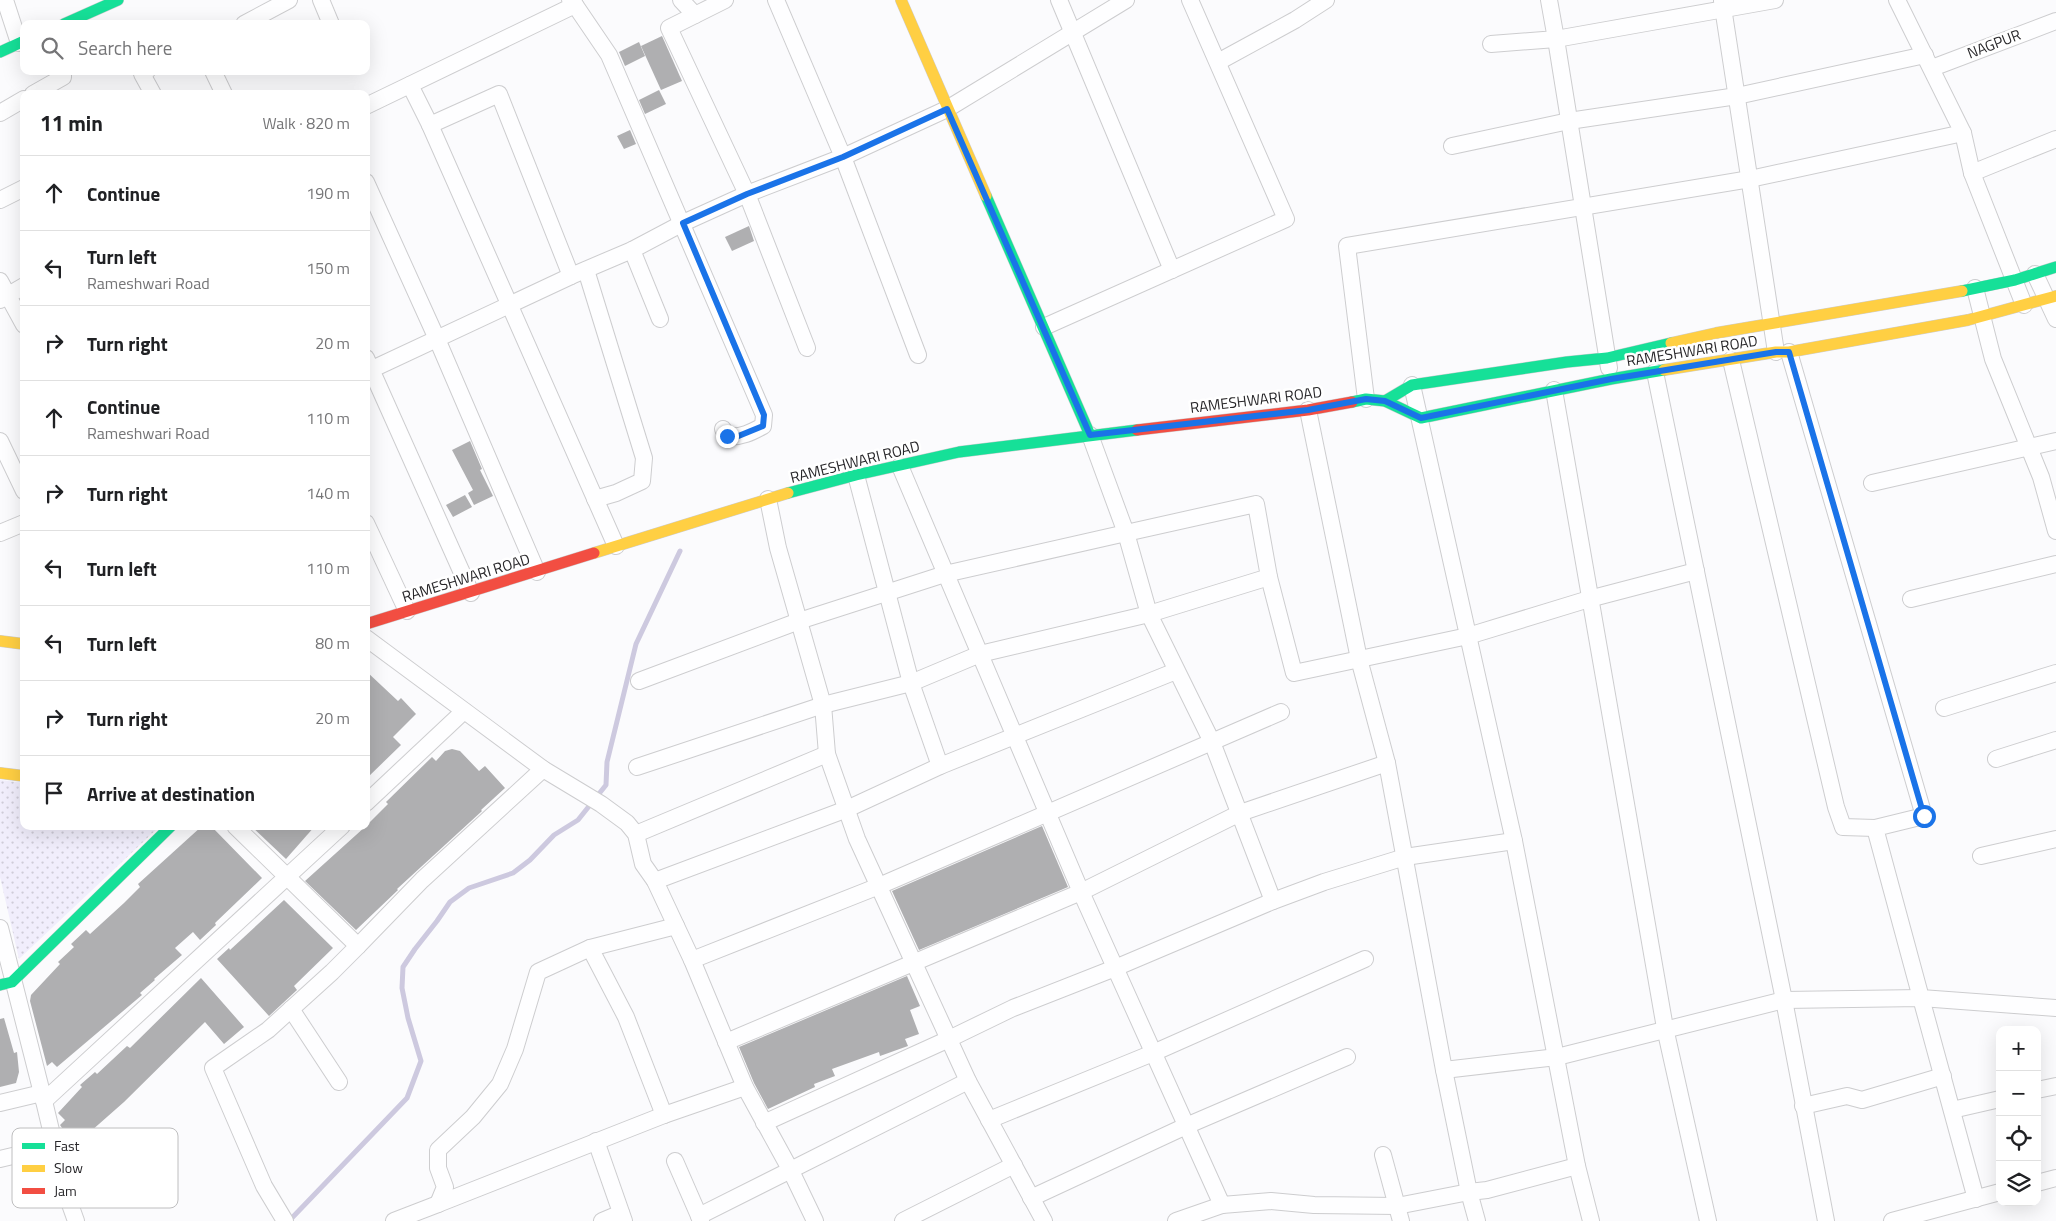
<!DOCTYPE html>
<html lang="en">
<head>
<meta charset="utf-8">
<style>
	:root { --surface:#fff; --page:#f6f6f6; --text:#202124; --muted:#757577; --line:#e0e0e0 }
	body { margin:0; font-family:"Titillium Web",sans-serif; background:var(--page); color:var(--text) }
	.controls { position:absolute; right:15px; bottom:15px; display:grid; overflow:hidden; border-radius:10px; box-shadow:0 5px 20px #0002 }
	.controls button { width:45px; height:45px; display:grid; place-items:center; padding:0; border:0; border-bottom:1px solid var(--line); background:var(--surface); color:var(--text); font:25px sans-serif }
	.stop { position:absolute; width:15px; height:15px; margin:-11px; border:4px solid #1a73e8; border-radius:50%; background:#fff }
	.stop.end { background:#1a73e8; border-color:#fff; box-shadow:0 1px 5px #0008 }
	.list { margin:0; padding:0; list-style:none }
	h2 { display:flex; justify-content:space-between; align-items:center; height:65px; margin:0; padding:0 20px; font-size:21px }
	h2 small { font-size:16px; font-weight:400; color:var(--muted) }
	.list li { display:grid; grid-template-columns:32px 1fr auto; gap:15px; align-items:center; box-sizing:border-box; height:75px; padding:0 20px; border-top:1px solid var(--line) }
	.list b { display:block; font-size:19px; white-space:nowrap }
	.list p { margin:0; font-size:16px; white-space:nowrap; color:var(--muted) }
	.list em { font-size:16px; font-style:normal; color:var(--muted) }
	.icon { flex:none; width:28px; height:28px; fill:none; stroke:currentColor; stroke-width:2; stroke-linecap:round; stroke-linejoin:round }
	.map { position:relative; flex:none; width:2056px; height:1221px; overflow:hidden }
	.search { position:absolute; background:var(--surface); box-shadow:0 5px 20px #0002; left:20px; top:20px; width:350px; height:55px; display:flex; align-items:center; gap:12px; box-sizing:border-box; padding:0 18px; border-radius:10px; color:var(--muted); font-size:19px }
	.panel { position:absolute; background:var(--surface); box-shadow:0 5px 20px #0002; left:20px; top:90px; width:350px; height:740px; border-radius:10px }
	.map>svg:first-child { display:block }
	.park { fill:url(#park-dots) }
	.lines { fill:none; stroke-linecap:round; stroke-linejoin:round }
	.stream { stroke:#cdc9df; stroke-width:5 }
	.building { fill:#afafb1 }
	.street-casing { stroke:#cdcdcf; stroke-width:18 }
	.fast-casing { stroke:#cdcdcf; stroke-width:12 }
	.slow-casing { stroke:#cdcdcf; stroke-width:12 }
	.jam-casing { stroke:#cdcdcf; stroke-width:12 }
	.street { stroke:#fefeff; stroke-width:16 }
	.fast { stroke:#16e098; stroke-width:11 }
	.slow { stroke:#ffcf43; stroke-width:11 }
	.jam { stroke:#f24e42; stroke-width:11 }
	.route { stroke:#1a73e8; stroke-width:6 }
	.labels { text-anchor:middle; stroke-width:5; stroke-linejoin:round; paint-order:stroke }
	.street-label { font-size:15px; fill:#28272a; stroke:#fff }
	.key { fill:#fff; stroke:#bebebf; stroke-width:1 }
	.key-label { font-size:14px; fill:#28272a }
</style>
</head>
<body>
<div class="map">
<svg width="2056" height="1221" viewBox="0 0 2056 1221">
	<defs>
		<pattern id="park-dots" width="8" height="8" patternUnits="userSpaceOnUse" patternTransform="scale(1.25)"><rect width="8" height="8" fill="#f1eefc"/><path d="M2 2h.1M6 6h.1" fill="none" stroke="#cfccd8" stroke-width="1.8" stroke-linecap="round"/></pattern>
	</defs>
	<rect width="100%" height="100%" fill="#fbfbfd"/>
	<polygon class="park" points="0,780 24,783 24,826 160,826 19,959 0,877"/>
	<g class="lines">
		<polyline class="stream" points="289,1221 407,1098 421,1061 408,1018 402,988 403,967 415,949 437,921 450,902 469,888 513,873 530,860 554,835 578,820 606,785 607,762 636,644 680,551"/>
	</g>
	<g class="building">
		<polygon points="662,36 682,81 661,90 641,46"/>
		<polygon points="639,42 645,56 625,66 619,52"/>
		<polygon points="659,90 666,104 645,114 639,100"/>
		<polygon points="630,130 636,144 624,149 617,136"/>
		<polygon points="749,226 754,241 732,251 725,237"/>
		<polygon points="470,441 482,469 480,470 493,496 474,505 468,493 473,490 452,450"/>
		<polygon points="465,495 472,507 453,517 446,505"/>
		<polygon points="366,671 398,701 401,698 416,714 393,737 401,745 366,779"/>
		<polygon points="452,749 460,751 479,771 485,766 505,788 481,810 482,811 397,889 398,890 356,930 305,881 366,826 388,804 386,802 432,757 436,761 445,751"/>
		<polygon points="202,826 211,826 262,878 215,923 216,925 200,940 193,932 175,948 182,955 154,979 155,980 140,993 142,995 57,1067 52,1062 47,1066 30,1001 31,995 60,964 58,962 74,947 71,944 86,930 90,934 124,903 140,887 138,884"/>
		<polygon points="251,826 315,826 286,859"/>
		<polygon points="1042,826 1068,887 919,950 892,891"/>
		<polygon points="284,900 333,948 294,986 297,990 269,1016 217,959 229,948 230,950"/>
		<polygon points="907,976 920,1006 910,1010 919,1034 905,1039 908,1046 880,1056 879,1052 832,1069 835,1076 814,1084 815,1087 768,1109 754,1083 739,1047"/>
		<polygon points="201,978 244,1027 224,1044 205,1022 124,1102 74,1146 63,1134 65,1132 60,1125 65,1120 58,1113 82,1087 80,1085 95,1072 97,1074 127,1046 130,1048"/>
		<polygon points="4,1018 14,1053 17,1052 19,1072 16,1083 0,1087 0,1019"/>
	</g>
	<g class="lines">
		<defs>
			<g id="street">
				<polyline points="5,0 19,43"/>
				<polyline points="321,0 331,24"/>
				<polyline points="681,0 695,15 725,0"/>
				<polyline points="776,0 843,157 918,355"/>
				<polyline points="1059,0 1172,270"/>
				<polyline points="1897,0 1963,133 1972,173 2024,305"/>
				<polyline points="1722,1 1776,352"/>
				<path d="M575 5 609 55 764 415 763 426C752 432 741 438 727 436L723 429"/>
				<polyline points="695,15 669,28 747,194 807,348"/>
				<polyline points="244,24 289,0"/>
				<polyline points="1491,44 1556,39 1549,0"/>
				<polyline points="1218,62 1295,20 1326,0"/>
				<polyline points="1932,68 2056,21"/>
				<polyline points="147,71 142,74 153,94"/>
				<polyline points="213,71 224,94"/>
				<polyline points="410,85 430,125 499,94 571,276 632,250 683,223 747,194 843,157 947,109 1126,0"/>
				<polyline points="33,94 63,77 63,71"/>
				<polyline points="366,106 575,5 570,0"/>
				<polyline points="0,113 24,99"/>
				<polyline points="430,125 616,546"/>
				<polyline points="1452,146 1569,121 1737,96 1925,55"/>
				<polyline points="1972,173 2056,139"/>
				<polyline points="366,182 437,339 537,572"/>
				<polyline points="0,200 24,188"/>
				<polyline points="632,250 660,319"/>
				<polyline points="586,270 644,458 642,481 616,493 595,499"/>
				<polyline points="2035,274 2056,319"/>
				<polyline points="0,281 24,325"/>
				<polyline points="1975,288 1993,359 2041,477 2056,531"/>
				<polyline points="0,300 24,286"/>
				<polyline points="1044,327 1286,219 1190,0"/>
				<polyline points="1789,352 1924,816 1875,828 1921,998 2056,1008"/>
				<polyline points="366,358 471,593"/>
				<polyline points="1731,360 1836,807 1843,827 1875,828"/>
				<polyline points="1609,368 1556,39 1775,0"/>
				<polyline points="366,372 571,276"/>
				<polyline points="1655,372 1784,1000 1826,1221"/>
				<polyline points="1412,385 1514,841 1577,1166 1591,1221"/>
				<polyline points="1554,390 1665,1028 1708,1221"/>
				<polyline points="1366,399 1347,246 1750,179 1963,133"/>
				<polyline points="1308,410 1359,659 1387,763 1444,1070 1469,1192 1477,1221"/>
				<polyline points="0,441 24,491"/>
				<polyline points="900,466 1081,892 1222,1205"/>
				<polyline points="856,475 911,683 940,766"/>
				<polyline points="1872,483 2056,441"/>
				<polyline points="768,499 778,548 823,705 827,754 857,839 968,1081 1044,1221"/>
				<polyline points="366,523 407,611"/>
				<polyline points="0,533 24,523"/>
				<polyline points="1269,577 1294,673 1468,636 1589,599 1696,571"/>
				<polyline points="1911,599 2056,564"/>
				<polyline points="366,638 543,769 601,804 627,823 636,834 643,864 655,881 692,960 745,1087 791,1171 815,1221"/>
				<polyline points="1944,708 2056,673"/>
				<polyline points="1996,759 2056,740"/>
				<polyline points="637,767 823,705 911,683 980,654 1149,614 1126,533 945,574 799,621 639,681"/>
				<polyline points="366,803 464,711"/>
				<polyline points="235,826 358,946 332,972 268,1030 213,1068 264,1186 285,1221"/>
				<polyline points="636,834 827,754"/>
				<polyline points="1981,856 2056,839"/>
				<polyline points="655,881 847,809 940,766 1176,671"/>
				<polyline points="1273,901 1324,882 1405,857 1514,841"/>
				<polyline points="676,926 590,948 538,972 515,1049 500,1084 473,1117 438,1150 438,1168 445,1187 438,1204 664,1115 745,1087"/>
				<polyline points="0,928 44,1101 342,826"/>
				<polyline points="358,946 422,880 543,769"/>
				<polyline points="590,948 626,1017 664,1115"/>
				<polyline points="692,960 879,886 1281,712"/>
				<polyline points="291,1009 339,1082"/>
				<polyline points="726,1042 1081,892 1240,813 1387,763"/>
				<polyline points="1444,1070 1557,1057 1784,1000 1921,998 1976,1199"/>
				<polyline points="2037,1090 2056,1086"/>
				<polyline points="44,1101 66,1193 76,1221"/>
				<polyline points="0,1103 42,1093"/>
				<polyline points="1803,1106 1847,1096 1862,1100 1943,1076"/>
				<polyline points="1952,1110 2000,1099"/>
				<polyline points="989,1120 1153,1053 1365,959"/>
				<polyline points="764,1123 949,1039 1013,1008 1115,968 1273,901 1212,742 1149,614 1269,577 1256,504 1126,533 1090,435"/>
				<polyline points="596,1141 624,1221"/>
				<polyline points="1383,1155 1401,1221"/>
				<polyline points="0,1159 55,1146"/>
				<polyline points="675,1161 699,1216"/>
				<polyline points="2037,1183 2056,1178"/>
				<polyline points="1031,1198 1186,1126 1347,1057"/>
				<polyline points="394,1221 438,1204"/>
				<polyline points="602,1221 621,1213"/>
				<polyline points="701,1221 699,1216 968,1081"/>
				<polyline points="903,1221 1014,1165"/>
				<polyline points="1176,1221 1222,1205 1271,1201 1314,1205 1397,1206 1469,1192 1487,1190 1577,1166"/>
				<polyline points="1892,1221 2000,1192"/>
			</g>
			<g id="fast">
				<polyline points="64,24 118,0"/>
				<polyline points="0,52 24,41"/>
				<polyline points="986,196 1090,435"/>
				<polyline points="1962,291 2015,280 2056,267"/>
				<polyline points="1385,401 1412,385 1567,362 1607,358 1671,343"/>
				<polyline points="1352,402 1366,399 1385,401 1421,418 1611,379 1664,370"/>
				<polyline points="788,493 856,475 959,452 1137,430"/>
				<polyline points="0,985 12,982 171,826"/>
			</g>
			<g id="slow">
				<polyline points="901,0 986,196"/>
				<polyline points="1671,343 1716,333 1962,291"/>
				<polyline points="1664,370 1776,352 1789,352 1968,320 2056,296"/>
				<polyline points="594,553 788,493"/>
				<polyline points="0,641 24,644"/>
				<polyline points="0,773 24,776"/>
			</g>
			<g id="jam">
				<polyline points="1137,430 1308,410 1352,402"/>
				<polyline points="366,624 594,553"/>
			</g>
		</defs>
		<use href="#street" class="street-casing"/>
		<use href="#fast" class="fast-casing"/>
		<use href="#slow" class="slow-casing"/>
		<use href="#jam" class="jam-casing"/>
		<use href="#street" class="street"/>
		<use href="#fast" class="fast"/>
		<use href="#slow" class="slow"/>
		<use href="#jam" class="jam"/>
	</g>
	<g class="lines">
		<polyline class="route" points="727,436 736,437 763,426 764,415 683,223 747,194 843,157 947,109 1090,435 1308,410 1366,399 1385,401 1421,418 1611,379 1776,352 1789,352 1924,816"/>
	</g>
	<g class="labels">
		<g class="street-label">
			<text transform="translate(1994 44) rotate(-21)" y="5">NAGPUR</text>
			<text transform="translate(1692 351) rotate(-9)" y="5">RAMESHWARI ROAD</text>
			<text transform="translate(1256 400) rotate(-7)" y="5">RAMESHWARI ROAD</text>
			<text transform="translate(855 462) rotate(-14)" y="5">RAMESHWARI ROAD</text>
			<text transform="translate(466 578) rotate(-17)" y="5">RAMESHWARI ROAD</text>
		</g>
	</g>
	<rect x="12" y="1128" width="166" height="80" rx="8" class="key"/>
	<rect x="22" y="1143" width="23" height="6" fill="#16e098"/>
	<rect x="22" y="1165" width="23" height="7" fill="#ffcf43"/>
	<rect x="22" y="1188" width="23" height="6" fill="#f24e42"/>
	<g class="key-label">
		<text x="54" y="1151">Fast</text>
		<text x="54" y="1173">Slow</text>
		<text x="54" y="1196">Jam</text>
	</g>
</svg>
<div class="controls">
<button>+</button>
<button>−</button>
<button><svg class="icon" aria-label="locate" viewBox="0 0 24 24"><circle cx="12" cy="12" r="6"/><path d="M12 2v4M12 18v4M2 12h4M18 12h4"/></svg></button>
<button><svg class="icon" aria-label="layers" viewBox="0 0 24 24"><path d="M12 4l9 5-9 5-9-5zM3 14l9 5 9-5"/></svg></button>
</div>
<div class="stop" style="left:1924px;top:816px"></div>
<div class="stop end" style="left:727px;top:436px"></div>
<div class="search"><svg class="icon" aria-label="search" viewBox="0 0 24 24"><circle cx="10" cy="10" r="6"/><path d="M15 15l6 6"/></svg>Search here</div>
<section class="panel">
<h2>11 min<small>Walk · 820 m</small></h2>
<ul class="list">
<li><svg class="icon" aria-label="ahead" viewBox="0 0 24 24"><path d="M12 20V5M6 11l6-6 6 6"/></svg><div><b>Continue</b></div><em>190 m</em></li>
<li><svg class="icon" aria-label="left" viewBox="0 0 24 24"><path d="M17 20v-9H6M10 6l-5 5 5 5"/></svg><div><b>Turn left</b><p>Rameshwari Road</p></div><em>150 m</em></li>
<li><svg class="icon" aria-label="right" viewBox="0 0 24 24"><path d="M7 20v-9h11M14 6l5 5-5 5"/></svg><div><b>Turn right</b></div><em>20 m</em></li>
<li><svg class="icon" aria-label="ahead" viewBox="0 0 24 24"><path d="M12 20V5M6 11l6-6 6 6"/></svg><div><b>Continue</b><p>Rameshwari Road</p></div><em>110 m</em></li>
<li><svg class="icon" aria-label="right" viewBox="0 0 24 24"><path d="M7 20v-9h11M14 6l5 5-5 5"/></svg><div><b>Turn right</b></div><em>140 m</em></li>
<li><svg class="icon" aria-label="left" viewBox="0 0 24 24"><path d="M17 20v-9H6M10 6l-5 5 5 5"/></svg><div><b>Turn left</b></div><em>110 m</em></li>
<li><svg class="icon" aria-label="left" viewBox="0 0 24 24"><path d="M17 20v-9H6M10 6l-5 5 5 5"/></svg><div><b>Turn left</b></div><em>80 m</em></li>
<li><svg class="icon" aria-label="right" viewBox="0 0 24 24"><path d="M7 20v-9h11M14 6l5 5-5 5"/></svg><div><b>Turn right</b></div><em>20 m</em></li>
<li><svg class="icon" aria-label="arrive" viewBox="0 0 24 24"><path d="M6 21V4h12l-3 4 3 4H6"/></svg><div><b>Arrive at destination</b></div></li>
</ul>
</section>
</div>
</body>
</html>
